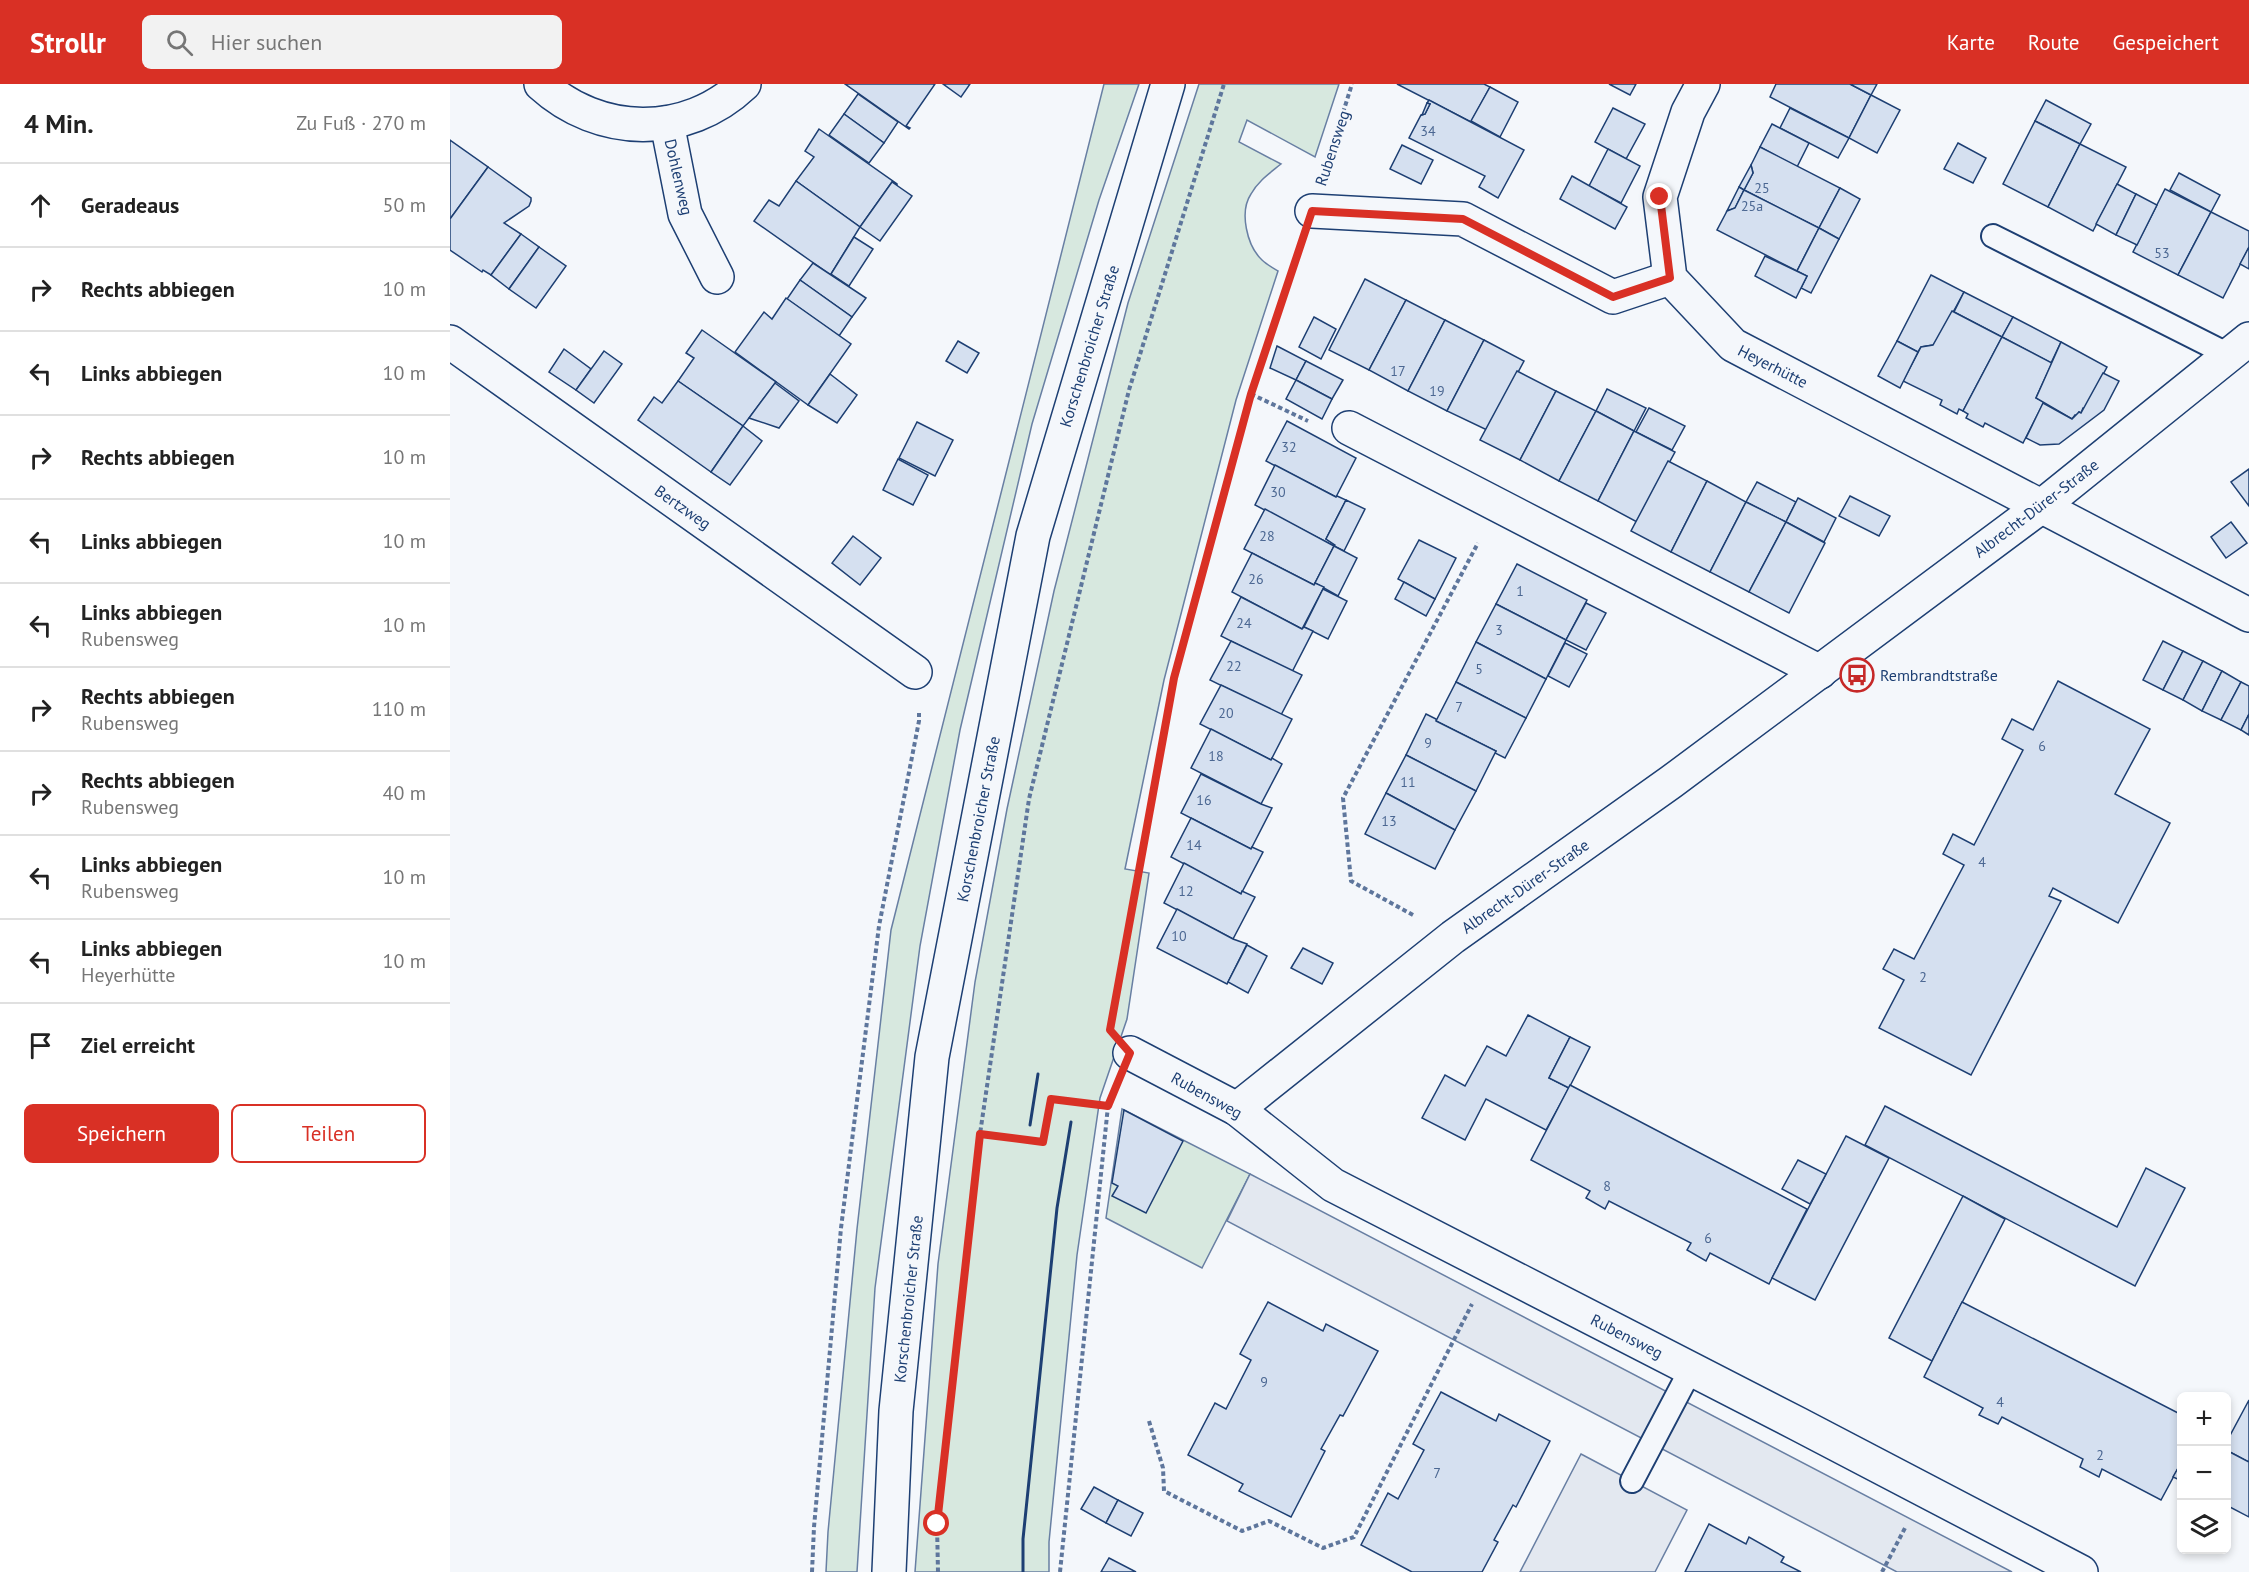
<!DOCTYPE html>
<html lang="de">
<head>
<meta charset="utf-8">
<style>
	:root { --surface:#fff; --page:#f2f2f2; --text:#222; --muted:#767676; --line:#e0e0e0; --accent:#d93025 }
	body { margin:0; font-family:"PT Sans",sans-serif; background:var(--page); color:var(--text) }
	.controls { position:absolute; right:18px; bottom:18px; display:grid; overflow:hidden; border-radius:9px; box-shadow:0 3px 9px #0003 }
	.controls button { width:54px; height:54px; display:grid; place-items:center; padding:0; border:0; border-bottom:2px solid var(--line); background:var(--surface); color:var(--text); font:30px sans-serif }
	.stop { position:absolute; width:18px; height:18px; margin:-14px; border:4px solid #d93025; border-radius:50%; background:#fff }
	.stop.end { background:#d93025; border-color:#fff; box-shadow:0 2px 6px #0008 }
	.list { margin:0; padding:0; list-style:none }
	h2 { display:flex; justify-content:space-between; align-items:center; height:78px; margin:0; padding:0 24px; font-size:26px }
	h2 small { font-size:20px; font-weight:400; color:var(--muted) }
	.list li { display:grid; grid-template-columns:39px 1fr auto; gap:18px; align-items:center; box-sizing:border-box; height:84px; padding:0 24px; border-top:2px solid var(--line) }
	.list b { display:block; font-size:22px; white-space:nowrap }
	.list p { margin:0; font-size:20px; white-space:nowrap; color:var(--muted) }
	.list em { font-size:20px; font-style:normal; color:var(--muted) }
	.actions { display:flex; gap:12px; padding:18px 24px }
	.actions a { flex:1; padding:14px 0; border:2px solid var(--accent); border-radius:9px; text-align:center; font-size:21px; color:var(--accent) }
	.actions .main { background:var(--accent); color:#fff }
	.icon { flex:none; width:33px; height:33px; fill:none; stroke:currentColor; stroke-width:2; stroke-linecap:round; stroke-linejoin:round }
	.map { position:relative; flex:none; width:1799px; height:1488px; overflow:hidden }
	header { display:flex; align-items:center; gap:36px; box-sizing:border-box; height:84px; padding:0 30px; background:var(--accent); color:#fff }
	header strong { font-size:28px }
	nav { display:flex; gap:33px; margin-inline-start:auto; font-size:21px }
	.search { width:420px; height:54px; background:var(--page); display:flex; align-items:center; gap:15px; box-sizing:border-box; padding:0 21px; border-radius:9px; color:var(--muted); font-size:22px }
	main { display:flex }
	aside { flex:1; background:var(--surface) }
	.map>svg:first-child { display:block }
	.green { fill:#d7e8df; stroke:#687fa3; stroke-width:1.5 }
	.parking { fill:#e3e8f0; stroke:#687fa3; stroke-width:1.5 }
	.building { fill:#d5e0f0; stroke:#1d3f73; stroke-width:1.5 }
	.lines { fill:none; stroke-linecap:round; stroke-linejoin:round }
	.lane-casing { stroke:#1d3f73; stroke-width:26 }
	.street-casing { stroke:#1d3f73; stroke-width:36 }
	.secondary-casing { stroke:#1d3f73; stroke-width:36 }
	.path { stroke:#5e769c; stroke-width:4; stroke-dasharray:4.5 3; stroke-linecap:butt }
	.lane { stroke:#f4f7fb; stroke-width:22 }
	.street { stroke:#f4f7fb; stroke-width:33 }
	.secondary { stroke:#f4f7fb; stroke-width:33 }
	.wall { stroke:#1d3f73; stroke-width:3 }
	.route { stroke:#d93025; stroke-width:8 }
	.labels { text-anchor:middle; stroke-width:4.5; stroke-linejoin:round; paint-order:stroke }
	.number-label { font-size:14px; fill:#4b6792 }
	.street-label { font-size:16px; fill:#1d3f73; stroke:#f4f7fb }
	.poi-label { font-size:16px; fill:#1d3f73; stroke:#f4f7fb; text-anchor:start }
</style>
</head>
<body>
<header>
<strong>Strollr</strong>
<div class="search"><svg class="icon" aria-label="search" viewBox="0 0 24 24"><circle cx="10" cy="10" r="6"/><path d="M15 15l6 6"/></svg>Hier suchen</div>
<nav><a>Karte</a><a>Route</a><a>Gespeichert</a></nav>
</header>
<main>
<aside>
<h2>4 Min.<small>Zu Fuß · 270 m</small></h2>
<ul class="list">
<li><svg class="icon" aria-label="ahead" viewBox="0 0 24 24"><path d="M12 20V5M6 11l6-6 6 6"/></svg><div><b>Geradeaus</b></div><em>50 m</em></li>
<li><svg class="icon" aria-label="right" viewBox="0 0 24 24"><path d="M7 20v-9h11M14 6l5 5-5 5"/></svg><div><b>Rechts abbiegen</b></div><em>10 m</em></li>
<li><svg class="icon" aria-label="left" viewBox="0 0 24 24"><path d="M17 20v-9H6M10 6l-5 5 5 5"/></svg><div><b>Links abbiegen</b></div><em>10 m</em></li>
<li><svg class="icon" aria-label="right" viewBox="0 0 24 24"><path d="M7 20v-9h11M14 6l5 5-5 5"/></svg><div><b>Rechts abbiegen</b></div><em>10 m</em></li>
<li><svg class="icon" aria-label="left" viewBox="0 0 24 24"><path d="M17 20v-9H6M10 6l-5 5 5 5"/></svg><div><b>Links abbiegen</b></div><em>10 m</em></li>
<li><svg class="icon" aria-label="left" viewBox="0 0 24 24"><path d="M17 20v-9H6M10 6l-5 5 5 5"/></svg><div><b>Links abbiegen</b><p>Rubensweg</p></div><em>10 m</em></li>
<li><svg class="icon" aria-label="right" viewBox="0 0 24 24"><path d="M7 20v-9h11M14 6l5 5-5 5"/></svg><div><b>Rechts abbiegen</b><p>Rubensweg</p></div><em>110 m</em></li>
<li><svg class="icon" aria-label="right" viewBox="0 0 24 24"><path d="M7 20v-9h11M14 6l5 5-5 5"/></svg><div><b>Rechts abbiegen</b><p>Rubensweg</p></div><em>40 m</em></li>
<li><svg class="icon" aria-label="left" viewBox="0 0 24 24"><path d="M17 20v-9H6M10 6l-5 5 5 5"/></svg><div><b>Links abbiegen</b><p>Rubensweg</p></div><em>10 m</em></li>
<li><svg class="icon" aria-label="left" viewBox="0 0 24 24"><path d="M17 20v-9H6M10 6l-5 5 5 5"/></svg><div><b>Links abbiegen</b><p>Heyerhütte</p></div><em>10 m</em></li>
<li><svg class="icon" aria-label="arrive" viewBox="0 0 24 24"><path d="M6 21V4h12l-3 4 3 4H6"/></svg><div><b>Ziel erreicht</b></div></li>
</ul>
<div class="actions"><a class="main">Speichern</a><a>Teilen</a></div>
</aside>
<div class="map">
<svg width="1799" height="1488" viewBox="0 0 1799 1488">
	<rect width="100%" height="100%" fill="#f4f7fb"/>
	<g class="green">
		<polygon points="654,0 689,0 649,116 582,340 510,646 470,862 425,1204 407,1488 376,1488 378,1448 407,1145 441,846"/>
		<path d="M749 0H889L865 73 797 36 789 58 831 80C820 89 808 97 801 110 789 128 797 162 812 176 816 180 823 184 828 187L786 316 714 596 675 785 699 789 677 935 650 1014 627 1171 599 1458V1488H465L488 1180 525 898 557 725 604 507 678 219Z"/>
		<polygon points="672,1025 800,1090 752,1184 656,1134"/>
	</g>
	<g class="parking">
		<polygon points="800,1090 1562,1488 1447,1488 777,1137"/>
		<polygon points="1131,1370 1237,1426 1205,1488 1070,1488"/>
	</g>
	<g class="building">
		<polygon points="395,0 485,0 456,42 460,44 459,45"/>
		<polygon points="493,0 520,0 511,13"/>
		<polygon points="947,0 1034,0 1040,3 1021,38"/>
		<polygon points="1159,0 1186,0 1180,11"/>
		<polygon points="1326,0 1400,0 1421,11 1399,54 1320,13"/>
		<polygon points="1400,0 1427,0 1421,11"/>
		<polygon points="1040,3 1068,18 1050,53 1021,37"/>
		<polygon points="408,10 448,38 434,59 394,30"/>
		<polygon points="1421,11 1450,26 1427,69 1399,54"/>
		<polygon points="979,16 1074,66 1048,114 1029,103 1035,92 959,54 971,31 975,30 980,20 977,19"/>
		<polygon points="1596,16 1641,40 1630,60 1585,37"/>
		<polygon points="977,19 980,20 975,30 972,31"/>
		<polygon points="1163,24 1195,40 1176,75 1145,58"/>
		<polygon points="1340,24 1399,54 1388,74 1330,44"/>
		<polygon points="394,30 434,59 419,79 379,51"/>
		<polygon points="1585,37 1630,60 1598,123 1553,100"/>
		<polygon points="1322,40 1359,59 1347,83 1310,63"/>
		<polygon points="369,45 447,100 447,101 442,98 410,143 346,97 364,73 355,67"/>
		<polygon points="0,56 38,83 0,135"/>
		<polygon points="1508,59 1536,74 1523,99 1494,85"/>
		<polygon points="1630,60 1676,83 1643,147 1598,123"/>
		<polygon points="952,61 983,76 971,100 940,85"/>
		<polygon points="1310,63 1390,104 1369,144 1294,106 1303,89 1301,81"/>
		<polygon points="1158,65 1190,82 1171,119 1139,102"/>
		<polygon points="1301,81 1303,89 1294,106 1289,103"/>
		<polygon points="38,83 81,114 81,117 79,122 54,139 71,150 41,191 33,186 32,188 0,166 0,135"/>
		<polygon points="1729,89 1770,111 1761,128 1720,106"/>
		<polygon points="1122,92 1177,123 1165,145 1110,115"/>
		<polygon points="346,97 410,143 381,190 382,192 304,137 319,116 329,122"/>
		<polygon points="442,98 462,112 430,157 410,143"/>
		<polygon points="1667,100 1686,110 1666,151 1646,140"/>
		<polygon points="1289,103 1294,106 1285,124 1277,127"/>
		<polygon points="1390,104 1410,115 1389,155 1369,144"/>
		<polygon points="1715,105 1761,128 1728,191 1683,168"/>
		<polygon points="1294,106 1369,144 1347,187 1267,146 1277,127 1285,124"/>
		<polygon points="1686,110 1707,121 1687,161 1666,151"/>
		<polygon points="1761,128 1799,147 1799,163 1773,214 1728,191"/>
		<polygon points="1369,144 1389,155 1361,209 1351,204 1357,192 1347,187"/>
		<polygon points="71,150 89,163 59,205 41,191"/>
		<polygon points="404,153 423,165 399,202 381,190"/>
		<polygon points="89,163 116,182 86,224 59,205"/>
		<polygon points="1799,163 1799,185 1790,180"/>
		<polygon points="1315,172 1357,192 1346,214 1305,192"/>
		<polygon points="363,179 416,214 402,233 350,196"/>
		<polygon points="1481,191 1514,208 1489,254 1483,261 1471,263 1468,268 1447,257"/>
		<polygon points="915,195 956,216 919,286 879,266"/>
		<polygon points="350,196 402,233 389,252 337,215"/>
		<polygon points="1514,208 1563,233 1552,253 1504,228"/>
		<polygon points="336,214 401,260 358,321 285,268 314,228 322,235"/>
		<polygon points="956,216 995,236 958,307 919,286"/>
		<polygon points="1502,227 1552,253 1513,327 1509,325 1507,330 1490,321 1492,316 1453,297 1471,263 1483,261"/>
		<polygon points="864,233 886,245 871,275 849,263"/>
		<polygon points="1563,233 1611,258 1601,279 1552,253"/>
		<polygon points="995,236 1034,256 997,327 958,307"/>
		<polygon points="252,246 326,298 293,342 228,297 244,274 236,269"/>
		<polygon points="1552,253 1602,279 1586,314 1594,318 1573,359 1535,339 1533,343 1516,334 1518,330 1513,327"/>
		<polygon points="1034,256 1074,277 1037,346 997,327"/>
		<polygon points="508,257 529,269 517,289 496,277"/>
		<polygon points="1447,257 1468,268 1450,304 1428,292"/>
		<polygon points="1611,258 1657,283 1635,324 1633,324 1631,329 1629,328 1627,332 1625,331 1622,335 1586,314"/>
		<polygon points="827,262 856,277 846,296 820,284"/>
		<polygon points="114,265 141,285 126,306 99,288"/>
		<polygon points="154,267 172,280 144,319 126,306"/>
		<polygon points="856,277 893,296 882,315 846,296"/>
		<polygon points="1067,287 1106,307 1070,376 1030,356"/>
		<polygon points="1653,289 1669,297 1654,326 1609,360 1590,361 1576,354 1593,319 1622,335 1629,328 1631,329"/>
		<polygon points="380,290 407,311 387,339 358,321"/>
		<polygon points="846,296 882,315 872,335 836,315"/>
		<polygon points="228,297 293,342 261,388 188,336 204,313 212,319"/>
		<polygon points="325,299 349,317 329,344 299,334"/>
		<polygon points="1157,305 1196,324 1184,347 1146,327"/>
		<polygon points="1106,307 1146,327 1109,397 1070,376"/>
		<polygon points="1199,324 1235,342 1222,366 1186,348"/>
		<polygon points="1146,327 1184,347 1148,417 1109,397"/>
		<polygon points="837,337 906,374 886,413 816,377"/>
		<polygon points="467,338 503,356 485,392 449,374"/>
		<polygon points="293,342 312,357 280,401 261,388"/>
		<polygon points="1184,347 1225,368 1187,438 1148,417"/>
		<polygon points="448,375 478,391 463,421 433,406"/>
		<polygon points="1218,377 1257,397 1221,468 1181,447"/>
		<polygon points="825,381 886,413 887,412 896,416 876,455 885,461 884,462 805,421"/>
		<polygon points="1799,385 1799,422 1781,398"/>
		<polygon points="1257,397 1296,418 1260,488 1221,468"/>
		<polygon points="1307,398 1346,418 1336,438 1296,418"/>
		<polygon points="1400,412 1440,432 1429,452 1389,432"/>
		<polygon points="1348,414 1386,434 1374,458 1336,438"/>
		<polygon points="896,416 915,425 894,467 884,462 885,461 876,455"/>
		<polygon points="1296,418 1336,438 1299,508 1260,488"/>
		<polygon points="815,425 884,462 864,501 794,465"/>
		<polygon points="1336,438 1375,459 1339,529 1299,508"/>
		<polygon points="1781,438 1797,459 1776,474 1761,453"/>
		<polygon points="403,452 431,474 410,501 382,479"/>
		<polygon points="969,456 1006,474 985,515 948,495"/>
		<polygon points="884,462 907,474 888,512 865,499"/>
		<polygon points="802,469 864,501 865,499 874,503 852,545 782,508"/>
		<polygon points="1067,480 1137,516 1116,556 1046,520"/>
		<polygon points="954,498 985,515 976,532 945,515"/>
		<polygon points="873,505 897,517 878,555 854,543"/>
		<polygon points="791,513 852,545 854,543 863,547 842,588 771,552"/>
		<polygon points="1136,519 1156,529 1136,566 1116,556"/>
		<polygon points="1046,520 1116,556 1096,595 1026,558"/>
		<polygon points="781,557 852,591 831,631 760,596"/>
		<polygon points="1713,557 1733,567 1713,606 1693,596"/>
		<polygon points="1026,558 1096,595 1076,634 1006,598"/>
		<polygon points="1115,559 1137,570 1119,603 1098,592"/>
		<polygon points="1733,567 1753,577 1733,616 1713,606"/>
		<polygon points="1753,577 1772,587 1752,627 1733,616"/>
		<polygon points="1772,587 1791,598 1771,636 1752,627"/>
		<polygon points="1608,597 1700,645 1665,710 1720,739 1668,839 1603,804 1599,812 1611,817 1521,991 1429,944 1454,896 1433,885 1444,865 1464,875 1514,781 1493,770 1503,750 1524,761 1573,666 1552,655 1562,635 1583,646"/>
		<polygon points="1006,598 1076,634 1055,674 1045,669 1046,667 986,637"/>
		<polygon points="1791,598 1799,602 1799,630 1791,646 1771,636"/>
		<polygon points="771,601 842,635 821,676 750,640"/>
		<polygon points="976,630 986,635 986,637 1046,667 1026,707 956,671"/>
		<polygon points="1799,630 1799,651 1791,646"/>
		<polygon points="761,645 821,676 822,674 832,680 811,720 741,684"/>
		<polygon points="956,671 1026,707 1005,746 936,709"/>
		<polygon points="751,690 811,720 822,724 801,765 731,729"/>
		<polygon points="936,709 1005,746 985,785 915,750"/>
		<polygon points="741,734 801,765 802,763 813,768 791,810 721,773"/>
		<polygon points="734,779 791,810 792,807 805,813 783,855 714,819"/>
		<polygon points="727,825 783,855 797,860 777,900 707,864"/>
		<polygon points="797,861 817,872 798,909 778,898"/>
		<polygon points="853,864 883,879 872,900 841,884"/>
		<polygon points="1078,931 1120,953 1099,994 1119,1004 1096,1046 1036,1015 1015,1056 972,1034 995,991 1015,1002 1037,962 1056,972"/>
		<polygon points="1120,953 1140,963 1119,1004 1099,994"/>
		<polygon points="1120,1001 1357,1125 1319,1200 1260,1169 1256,1177 1237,1166 1241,1159 1159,1117 1155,1125 1136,1114 1140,1107 1081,1076"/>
		<polygon points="1435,1022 1667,1143 1696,1084 1735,1104 1685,1202 1415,1061"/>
		<polygon points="674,1026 733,1057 696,1129 662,1112 668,1102 662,1099"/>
		<polygon points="1396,1052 1439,1074 1365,1216 1322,1194"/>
		<polygon points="1348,1076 1376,1090 1360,1120 1332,1105"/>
		<polygon points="1513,1112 1555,1135 1482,1277 1439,1254"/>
		<polygon points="818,1218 873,1247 876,1240 928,1267 893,1332 890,1331 871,1365 875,1367 841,1433 789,1407 793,1400 738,1371 765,1319 776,1325 801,1276 790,1270"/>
		<polygon points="1512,1218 1732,1331 1732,1377 1711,1416 1652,1385 1649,1393 1630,1383 1633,1375 1552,1333 1548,1340 1529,1331 1533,1324 1474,1293"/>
		<polygon points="991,1308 1046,1337 1049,1330 1100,1357 1066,1423 1063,1421 1044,1456 1048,1458 1032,1488 962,1488 911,1461 938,1409 948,1415 974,1366 963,1360"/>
		<polygon points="1799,1316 1799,1378 1776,1366 1776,1359"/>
		<polygon points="1776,1366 1799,1378 1799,1433 1776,1421"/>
		<polygon points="1732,1377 1732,1397 1723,1393"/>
		<polygon points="644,1403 668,1416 656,1439 631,1425"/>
		<polygon points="668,1416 693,1429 681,1452 656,1439"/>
		<polygon points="1259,1440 1296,1460 1299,1453 1334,1473 1331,1478 1351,1488 1235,1488"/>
		<polygon points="659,1474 686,1488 651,1488"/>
	</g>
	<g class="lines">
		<defs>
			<g id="lane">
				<polyline points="1543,152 1779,271"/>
				<polyline points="1182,1397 1241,1285"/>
			</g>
			<g id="street">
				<path d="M91 0C149 53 236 55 294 0"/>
				<polyline points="1253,0 1238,28 1210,113 1220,194 1283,261 1799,531"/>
				<polyline points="217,39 235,130 267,193"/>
				<polyline points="862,127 1013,135 1163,213 1220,194"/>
				<polyline points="0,258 465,588"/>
				<polyline points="899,344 1370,588"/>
				<polyline points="680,969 787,1025 883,1101 1348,1340 1631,1488"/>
				<polyline points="787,1025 1003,853 1221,698 1593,421 1799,255"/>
			</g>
			<polyline id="secondary" points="439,1488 446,1327 482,973 583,452 718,0"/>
		</defs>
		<use href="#lane" class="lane-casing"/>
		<use href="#street" class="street-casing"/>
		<use href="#secondary" class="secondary-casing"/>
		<g class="path">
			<polyline points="875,86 902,0"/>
			<polyline points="801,310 858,337"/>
			<polyline points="963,831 901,797 893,714 1028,459"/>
			<polyline points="664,929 724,594 801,310 848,167"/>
			<polyline points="530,1050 593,1058 601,1015 658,1022 664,1009"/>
			<polyline points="699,1337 713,1384 714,1407 792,1447 819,1437 873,1464 904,1453 1022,1220"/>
			<polyline points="362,1488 364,1443 391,1144 429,842 469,637 469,629"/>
			<polyline points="488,1488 487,1440 530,1050 579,715 679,306 774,0"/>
			<polyline points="610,1488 658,1022"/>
			<polyline points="1432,1488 1455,1444"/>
		</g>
		<use href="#lane" class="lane"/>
		<use href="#street" class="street"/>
		<use href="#secondary" class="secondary"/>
		<g class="wall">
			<polyline points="580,1041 588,990"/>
			<polyline points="573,1488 573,1455 607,1124 621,1038"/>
		</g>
	</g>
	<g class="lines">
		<polyline class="route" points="487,1440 530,1050 593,1058 601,1015 658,1022 680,969 660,946 724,594 801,310 862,127 1013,135 1163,213 1220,194 1210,113"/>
	</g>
	<defs>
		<symbol id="bus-ring" viewBox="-11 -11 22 22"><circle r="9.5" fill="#f4f7fb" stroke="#c62828" stroke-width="1.5"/><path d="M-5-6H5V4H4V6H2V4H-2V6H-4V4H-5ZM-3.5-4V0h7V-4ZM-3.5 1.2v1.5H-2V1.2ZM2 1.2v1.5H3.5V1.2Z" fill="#c62828"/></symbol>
	</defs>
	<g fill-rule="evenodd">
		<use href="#bus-ring" x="1388" y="572" width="38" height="38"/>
	</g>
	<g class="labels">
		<g class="number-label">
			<text x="978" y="52">34</text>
			<text x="1312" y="109">25</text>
			<text x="1302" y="127">25a</text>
			<text x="1712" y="174">53</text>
			<text x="948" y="292">17</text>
			<text x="987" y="312">19</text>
			<text x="839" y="368">32</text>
			<text x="828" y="413">30</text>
			<text x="817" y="457">28</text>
			<text x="806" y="500">26</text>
			<text x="1070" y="512">1</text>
			<text x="794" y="544">24</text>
			<text x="1049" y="551">3</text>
			<text x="784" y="587">22</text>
			<text x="1029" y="590">5</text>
			<text x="1009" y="628">7</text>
			<text x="776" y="634">20</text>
			<text x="978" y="664">9</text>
			<text x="1592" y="667">6</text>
			<text x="766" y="677">18</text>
			<text x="958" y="703">11</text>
			<text x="754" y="721">16</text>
			<text x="939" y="742">13</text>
			<text x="744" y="766">14</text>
			<text x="1532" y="783">4</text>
			<text x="736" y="812">12</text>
			<text x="729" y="857">10</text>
			<text x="1473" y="898">2</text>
			<text x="1157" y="1107">8</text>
			<text x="1258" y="1159">6</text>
			<text x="814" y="1303">9</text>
			<text x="1550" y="1323">4</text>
			<text x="1650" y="1376">2</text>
			<text x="987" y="1394">7</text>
		</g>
		<g class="street-label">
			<text transform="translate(882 64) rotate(-72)" y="6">Rubensweg</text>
			<text transform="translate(229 93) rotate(77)" y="6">Dohlenweg</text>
			<text transform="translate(639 262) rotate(-73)" y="6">Korschenbroicher Straße</text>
			<text transform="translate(1323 282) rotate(27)" y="6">Heyerhütte</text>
			<text transform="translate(233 423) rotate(35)" y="6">Bertzweg</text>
			<text transform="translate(1586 424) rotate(-37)" y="6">Albrecht-Dürer-Straße</text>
			<text transform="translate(528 735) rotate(-79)" y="6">Korschenbroicher Straße</text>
			<text transform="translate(1075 802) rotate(-35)" y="6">Albrecht-Dürer-Straße</text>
			<text transform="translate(757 1011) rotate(29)" y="6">Rubensweg</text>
			<text transform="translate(458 1215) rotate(-84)" y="6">Korschenbroicher Straße</text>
			<text transform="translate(1177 1252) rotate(27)" y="6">Rubensweg</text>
		</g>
		<g class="poi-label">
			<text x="1430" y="597">Rembrandtstraße</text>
		</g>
	</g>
</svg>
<div class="controls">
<button>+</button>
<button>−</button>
<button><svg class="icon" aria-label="layers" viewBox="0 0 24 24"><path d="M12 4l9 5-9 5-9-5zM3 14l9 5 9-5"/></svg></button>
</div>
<div class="stop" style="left:487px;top:1440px"></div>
<div class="stop end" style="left:1210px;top:113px"></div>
</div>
</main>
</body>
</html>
